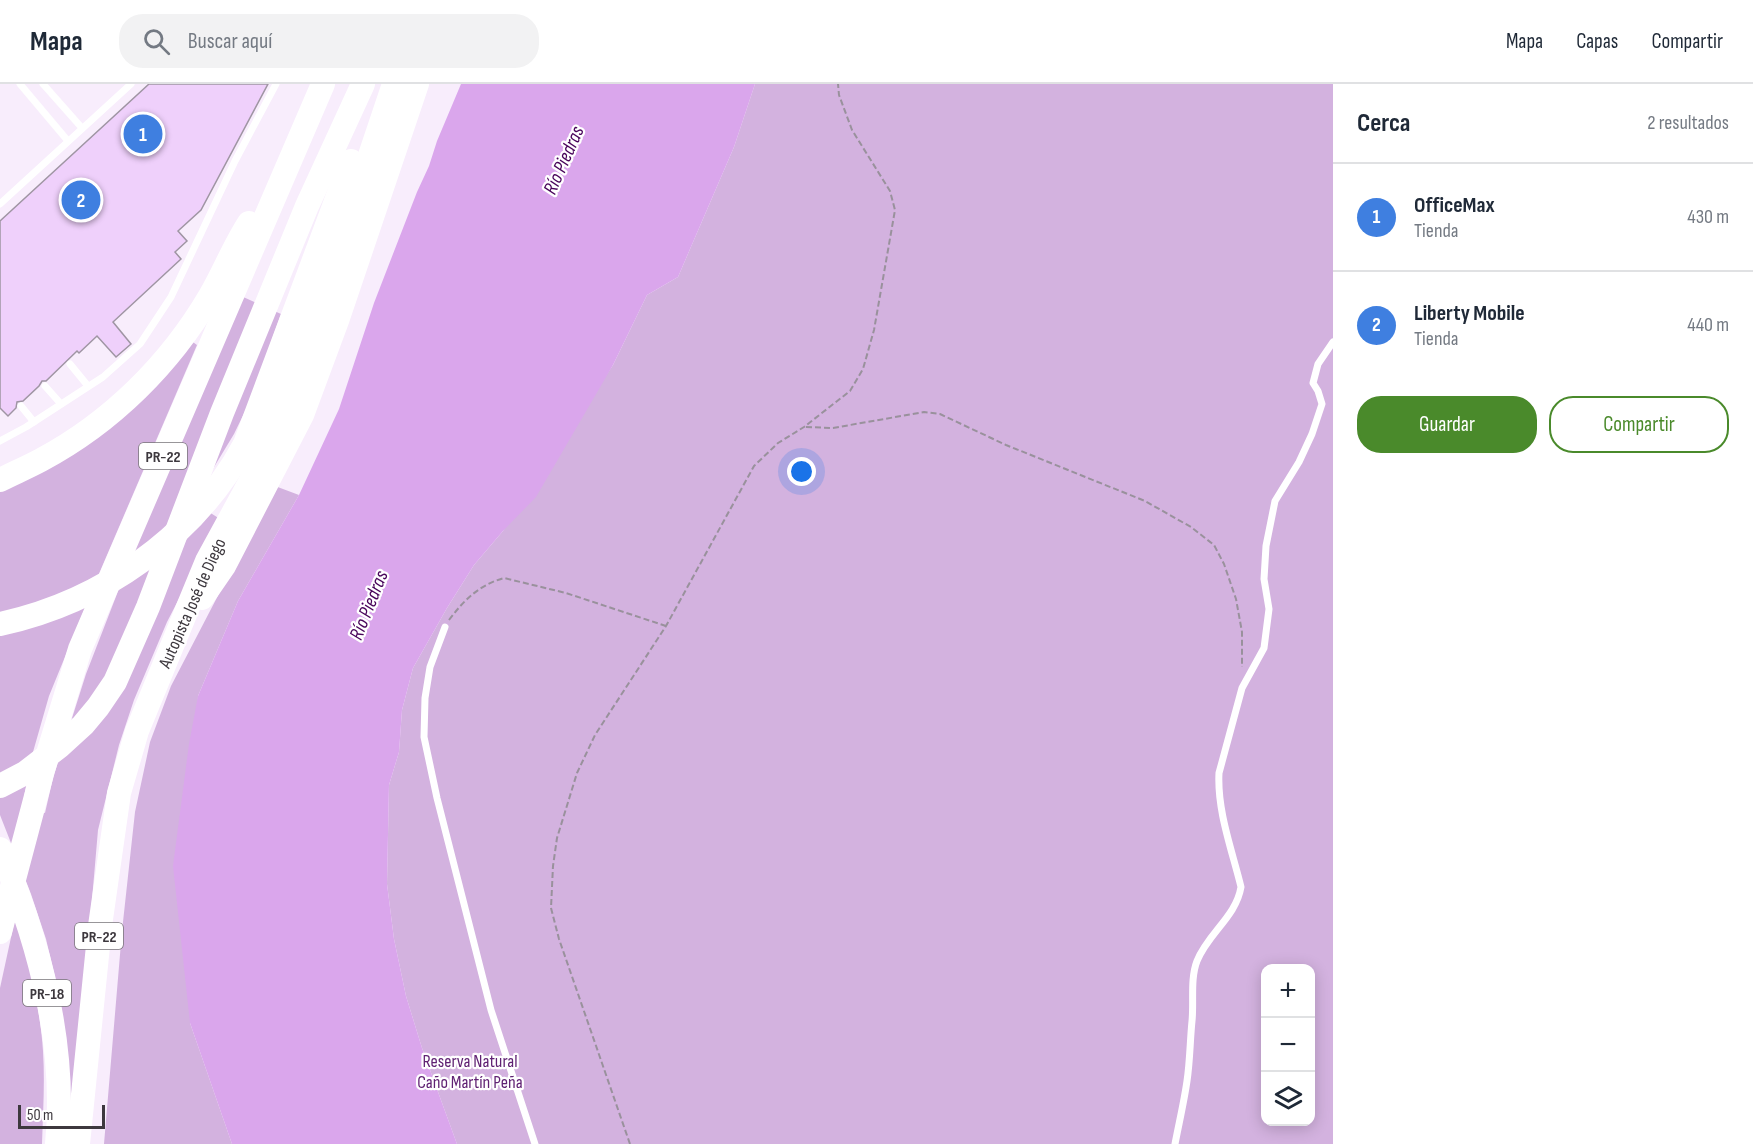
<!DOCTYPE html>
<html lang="es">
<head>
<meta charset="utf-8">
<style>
	:root { --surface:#fff; --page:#f2f2f3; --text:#1f2937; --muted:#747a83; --line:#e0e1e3; --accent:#4a8a2b }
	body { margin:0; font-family:"Sofia Sans Condensed",sans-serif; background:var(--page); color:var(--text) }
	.controls { position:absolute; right:18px; bottom:18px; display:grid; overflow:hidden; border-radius:12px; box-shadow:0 3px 15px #0003 }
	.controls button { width:54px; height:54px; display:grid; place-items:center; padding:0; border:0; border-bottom:2px solid var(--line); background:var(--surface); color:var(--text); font:30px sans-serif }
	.scale { position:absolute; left:18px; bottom:15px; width:87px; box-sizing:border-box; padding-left:6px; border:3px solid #3d383e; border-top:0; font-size:16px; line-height:21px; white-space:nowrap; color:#3d383e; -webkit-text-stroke:4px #fff; paint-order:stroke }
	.you { position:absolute; left:802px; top:388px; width:21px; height:21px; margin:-15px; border:4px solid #fff; border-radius:50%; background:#1a73e8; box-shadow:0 0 0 9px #1a73e833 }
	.badge { display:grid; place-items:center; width:39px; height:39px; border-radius:50%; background:var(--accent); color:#fff; font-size:20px; font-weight:700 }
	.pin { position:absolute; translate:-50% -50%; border:3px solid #fff; box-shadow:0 2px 6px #0006 }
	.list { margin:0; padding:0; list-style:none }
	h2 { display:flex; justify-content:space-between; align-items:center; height:78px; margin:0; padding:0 24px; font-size:26px }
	h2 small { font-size:20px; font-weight:400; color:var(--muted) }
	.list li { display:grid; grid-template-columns:39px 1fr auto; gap:18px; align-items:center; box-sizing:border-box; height:108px; padding:0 24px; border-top:2px solid var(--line) }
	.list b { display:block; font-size:22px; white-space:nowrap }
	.list p { margin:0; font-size:20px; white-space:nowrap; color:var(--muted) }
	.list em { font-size:20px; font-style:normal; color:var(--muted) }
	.actions { display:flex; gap:12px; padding:18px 24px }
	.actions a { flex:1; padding:14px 0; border:2px solid var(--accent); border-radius:24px; text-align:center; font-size:21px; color:var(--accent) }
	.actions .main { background:var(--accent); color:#fff }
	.icon { flex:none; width:33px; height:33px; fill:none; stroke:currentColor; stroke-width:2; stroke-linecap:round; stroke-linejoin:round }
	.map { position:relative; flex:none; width:1333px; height:1060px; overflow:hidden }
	header { display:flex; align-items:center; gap:36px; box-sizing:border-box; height:84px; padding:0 30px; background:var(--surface); border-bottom:2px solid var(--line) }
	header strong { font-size:28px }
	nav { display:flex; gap:33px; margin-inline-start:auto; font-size:21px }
	.search { width:420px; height:54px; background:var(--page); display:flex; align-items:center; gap:15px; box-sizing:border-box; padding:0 21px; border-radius:24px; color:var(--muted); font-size:22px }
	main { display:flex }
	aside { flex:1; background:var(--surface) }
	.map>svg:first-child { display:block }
	.green { fill:#d3b2df; fill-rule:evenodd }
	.water { fill:#daa6ec }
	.building { fill:#efd0fb; stroke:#9f95a3; stroke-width:1.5 }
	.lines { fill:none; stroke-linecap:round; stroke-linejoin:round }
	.path { stroke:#99919c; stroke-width:2; stroke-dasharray:6 3; stroke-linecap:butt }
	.lane { stroke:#fff; stroke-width:7 }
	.highway { stroke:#fff; stroke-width:24 }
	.labels { text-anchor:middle; stroke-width:4.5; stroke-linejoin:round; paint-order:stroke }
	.shield { fill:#fff; stroke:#777478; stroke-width:1.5 }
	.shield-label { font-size:16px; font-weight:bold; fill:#3d383e }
	.street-label { font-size:18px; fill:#3d383e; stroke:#fff }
	.park-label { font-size:18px; fill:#602273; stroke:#fff }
	.water-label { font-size:20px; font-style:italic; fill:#48045a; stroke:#fff }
</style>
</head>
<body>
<header>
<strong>Mapa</strong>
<div class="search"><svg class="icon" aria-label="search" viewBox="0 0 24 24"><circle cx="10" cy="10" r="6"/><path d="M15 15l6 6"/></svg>Buscar aquí</div>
<nav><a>Mapa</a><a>Capas</a><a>Compartir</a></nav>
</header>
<main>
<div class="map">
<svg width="1333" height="1060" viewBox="0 0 1333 1060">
	<rect width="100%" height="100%" fill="#f8edfc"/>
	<g class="green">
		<path d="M755 0H1333V1060H457L422 964 406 912 394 855 387 800 389 701 399 668 402 626 413 584 447 524 474 481 503 447 613 281 647 211 678 193 734 63ZM1266 884H1310V1038H1266Z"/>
		<polygon points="241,212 281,230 250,317 234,350 202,403 209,428 220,435 167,538 134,616 119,661 98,746 74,1024 67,1024 63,934 55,893 46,855 31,810 0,731 0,403 190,256 197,261 98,492 49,612 31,675 22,724 45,729 53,694 86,590 158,404"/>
		<polygon points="275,402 299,411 238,517 198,612 190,939 232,1060 104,1060 122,847 135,728 150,658 171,602"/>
		<path d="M15 835C29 877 40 922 43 967 45 998 43 1029 42 1060H0V904Z"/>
	</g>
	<polygon class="water" points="461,0 755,0 734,63 678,193 647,211 613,281 536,413 503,447 474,481 447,524 413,584 402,626 399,668 389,701 387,800 394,855 406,912 422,964 457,1060 232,1060 190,939 173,782 189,660 198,612 238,517 299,411 339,325 374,219 417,108 429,82 437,57"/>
	<polygon class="building" points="149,0 268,0 201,126 178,147 187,157 175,168 181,175 113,238 131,260 116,273 97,252 79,269 77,267 46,297 42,297 39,302 23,317 17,318 16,324 8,332 0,324 0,137"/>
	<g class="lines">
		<g class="path">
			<polyline points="806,343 833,344 924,328 940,330 1006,361 1145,417 1191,443 1214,461 1224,480 1236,515 1242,548 1242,583"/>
			<path d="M449 536C464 516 479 501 504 494L566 509 666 542"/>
			<polyline points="630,1060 559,855 551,824 553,782 557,754 577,689 595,651 666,542 754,382 778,359 804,343 850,307 863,285 874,246 895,126 890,107 852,46 839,11 838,0"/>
		</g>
		<g class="lane">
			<polyline points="20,0 68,57"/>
			<polyline points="43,0 82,44"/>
			<polyline points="0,120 131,0"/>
			<polyline points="70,280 88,302"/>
			<polyline points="45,302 61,320"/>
			<polyline points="21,322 34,338"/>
			<polyline points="0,357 26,343 103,293 140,260 171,213 235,77 276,0"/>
			<polyline points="445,543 430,583 425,614 424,653 437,714 491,926 535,1060"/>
			<path d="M1175 1060C1179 1039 1184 1018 1187 997 1190 977 1190 957 1192 937 1194 918 1190 895 1197 877 1208 849 1236 833 1241 803 1232 766 1217 727 1219 689L1242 604 1264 564 1269 525 1264 495 1266 462 1275 417 1299 378 1312 350 1322 320 1318 307 1313 299 1318 280 1333 258"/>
		</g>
		<g class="highway">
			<path d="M0 396C14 389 28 383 41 376 112 338 170 280 210 212 224 188 234 162 249 139"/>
			<polyline points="202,514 224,482 302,331 338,234 417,0"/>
			<path d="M0 540C102 518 196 452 245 360L351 77"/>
			<polyline points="0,702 25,689 60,662 83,641 98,623 115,598 148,523 222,329 307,122 363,0"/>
			<path d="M0 765C39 857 67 959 57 1060"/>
			<polyline points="0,848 43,686 80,565 323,0"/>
			<polyline points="78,1060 100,842 119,709 137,647 207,477 261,378 312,244 394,0"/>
		</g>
	</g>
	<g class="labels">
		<g class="shield">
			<rect x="139" y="359" width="48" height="26" rx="4.5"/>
			<rect x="75" y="839" width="48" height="26" rx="4.5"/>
			<rect x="23" y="896" width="48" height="26" rx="4.5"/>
		</g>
		<g class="shield-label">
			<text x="163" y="378">PR-22</text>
			<text x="99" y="858">PR-22</text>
			<text x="47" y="915">PR-18</text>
		</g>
		<g class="street-label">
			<text transform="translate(192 519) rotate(-66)" y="6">Autopista José de Diego</text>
		</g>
		<g class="park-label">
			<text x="470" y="983">Reserva Natural<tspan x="470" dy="21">Caño Martín Peña</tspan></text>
		</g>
		<g class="water-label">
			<text transform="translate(563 76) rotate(-66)" y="7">Río Piedras</text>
			<text transform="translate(368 521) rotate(-68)" y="7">Río Piedras</text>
		</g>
	</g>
</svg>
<div class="controls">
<button>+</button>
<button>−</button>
<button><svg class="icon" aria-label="layers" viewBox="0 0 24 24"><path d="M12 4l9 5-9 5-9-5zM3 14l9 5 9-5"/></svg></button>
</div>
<div class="scale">50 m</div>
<div class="you"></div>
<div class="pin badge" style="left:143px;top:50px;background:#3f7fe0">1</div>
<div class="pin badge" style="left:81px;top:116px;background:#3f7fe0">2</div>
</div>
<aside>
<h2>Cerca<small>2 resultados</small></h2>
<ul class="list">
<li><span class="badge" style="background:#3f7fe0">1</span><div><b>OfficeMax</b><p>Tienda</p></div><em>430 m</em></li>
<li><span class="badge" style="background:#3f7fe0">2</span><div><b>Liberty Mobile</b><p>Tienda</p></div><em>440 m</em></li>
</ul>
<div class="actions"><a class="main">Guardar</a><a>Compartir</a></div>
</aside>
</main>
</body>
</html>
